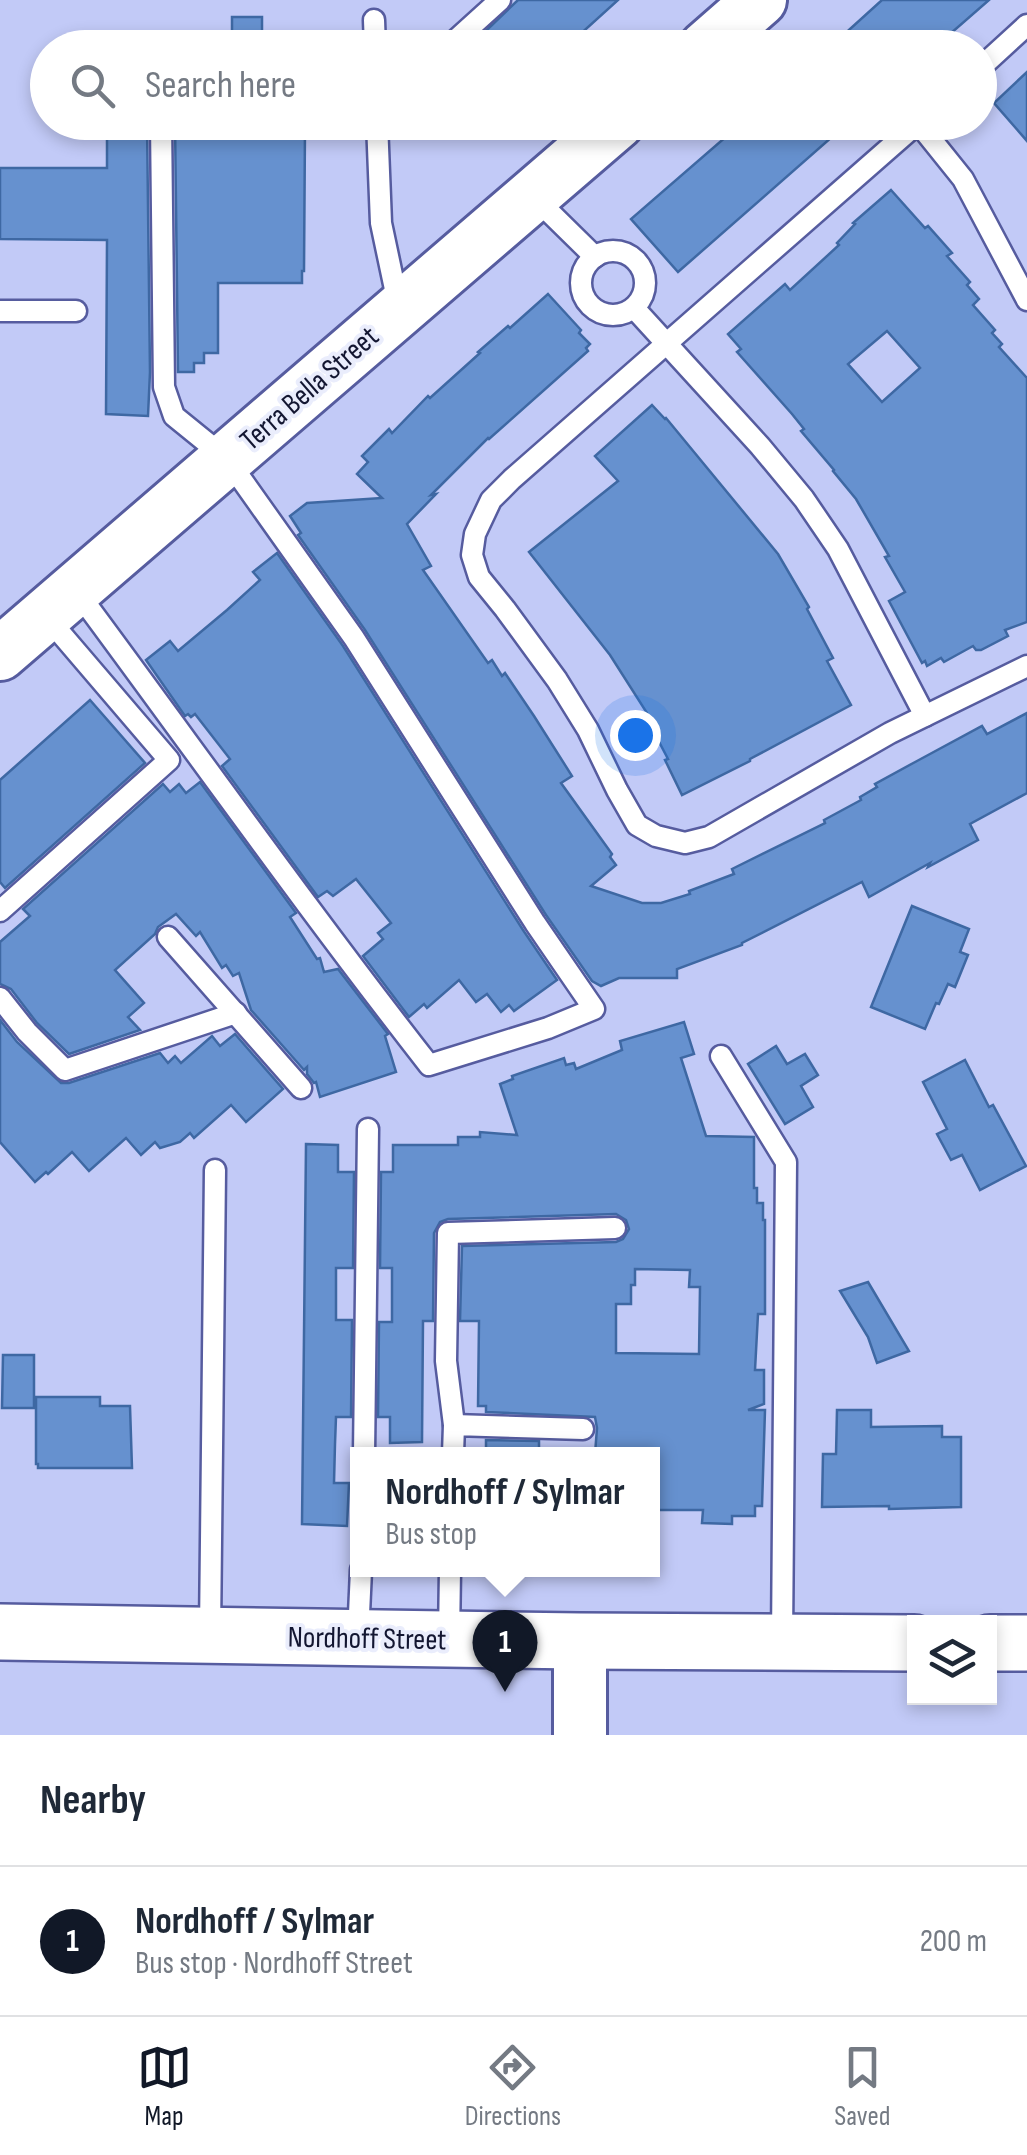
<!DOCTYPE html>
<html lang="en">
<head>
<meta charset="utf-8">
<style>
	:root { --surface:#fff; --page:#f6f6f7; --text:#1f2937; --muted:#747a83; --line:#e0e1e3; --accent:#111827 }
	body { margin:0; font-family:"Sofia Sans Condensed",sans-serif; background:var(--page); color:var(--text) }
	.controls { position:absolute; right:30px; bottom:30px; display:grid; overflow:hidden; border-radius:0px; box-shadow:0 5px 15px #0003 }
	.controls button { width:90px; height:90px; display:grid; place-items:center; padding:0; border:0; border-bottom:2px solid var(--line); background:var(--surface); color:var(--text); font:50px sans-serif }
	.you { position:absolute; left:635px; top:735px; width:35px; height:35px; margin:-25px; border:8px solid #fff; border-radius:50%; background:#1a73e8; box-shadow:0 0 0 15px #1a73e833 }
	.badge { display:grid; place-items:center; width:65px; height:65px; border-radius:50%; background:var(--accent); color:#fff; font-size:32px; font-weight:700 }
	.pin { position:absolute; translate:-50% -82px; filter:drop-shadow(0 2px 5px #0008) }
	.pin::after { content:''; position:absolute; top:52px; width:35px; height:30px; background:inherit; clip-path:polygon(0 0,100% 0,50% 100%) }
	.popup { position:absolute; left:350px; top:1447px; width:310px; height:130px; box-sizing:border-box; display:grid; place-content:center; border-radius:0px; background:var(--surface); filter:drop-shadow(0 2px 8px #0005); font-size:32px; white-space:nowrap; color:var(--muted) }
	.popup b { font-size:38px; color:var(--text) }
	.popup::after { content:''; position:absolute; left:50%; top:100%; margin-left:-20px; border:20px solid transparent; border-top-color:var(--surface) }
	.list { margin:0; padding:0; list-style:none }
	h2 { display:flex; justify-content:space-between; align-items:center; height:130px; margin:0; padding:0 40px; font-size:42px }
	h2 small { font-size:32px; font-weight:400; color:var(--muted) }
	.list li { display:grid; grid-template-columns:65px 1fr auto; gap:30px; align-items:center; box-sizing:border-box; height:150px; padding:0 40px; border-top:2px solid var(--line) }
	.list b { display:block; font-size:38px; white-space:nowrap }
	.list p { margin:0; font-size:32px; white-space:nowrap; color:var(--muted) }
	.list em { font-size:32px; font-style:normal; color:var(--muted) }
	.icon { flex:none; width:55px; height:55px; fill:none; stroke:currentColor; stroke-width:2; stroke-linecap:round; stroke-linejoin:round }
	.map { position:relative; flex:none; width:1027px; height:1735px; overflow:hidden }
	.search { position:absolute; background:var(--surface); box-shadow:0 5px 15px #0003; left:30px; right:30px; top:30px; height:110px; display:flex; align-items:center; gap:25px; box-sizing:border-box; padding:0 35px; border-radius:55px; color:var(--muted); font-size:38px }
	.sheet { height:280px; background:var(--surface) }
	nav { display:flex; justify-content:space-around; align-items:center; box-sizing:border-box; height:140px; border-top:2px solid var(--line); background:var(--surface); font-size:28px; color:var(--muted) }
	nav a { display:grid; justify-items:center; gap:5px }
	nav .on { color:var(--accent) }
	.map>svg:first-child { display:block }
	.building { fill:#6691cf; stroke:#3e68a3; stroke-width:2.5; fill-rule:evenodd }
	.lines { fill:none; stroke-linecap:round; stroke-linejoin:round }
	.lane-casing { stroke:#565c9f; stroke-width:25 }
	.secondary-casing { stroke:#565c9f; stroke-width:58 }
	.primary-casing { stroke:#565c9f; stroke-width:60 }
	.lane { stroke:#fff; stroke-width:20 }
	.secondary { stroke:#fff; stroke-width:52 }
	.primary { stroke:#fff; stroke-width:55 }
	.labels { text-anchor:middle; stroke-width:8; stroke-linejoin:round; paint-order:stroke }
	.street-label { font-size:30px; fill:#131631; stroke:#eaedfc }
</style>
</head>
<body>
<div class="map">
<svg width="1027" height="1735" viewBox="0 0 1027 1735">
	<rect width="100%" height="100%" fill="#c2caf7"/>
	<g class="building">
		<polygon points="518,0 618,0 565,48 468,48"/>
		<polygon points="882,0 989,0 934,48 829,48"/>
		<rect x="232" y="17" width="30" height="31"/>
		<polygon points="1027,72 1027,141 994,103"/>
		<polygon points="107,122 147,122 150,372 148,416 106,414 107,240 0,239 0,168 107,168"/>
		<polygon points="175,122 302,122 302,128 305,128 304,271 302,271 302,283 218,283 218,353 204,353 204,363 194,363 194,372 178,372"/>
		<polygon points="743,122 849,122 678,272 631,219"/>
		<path d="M891 190 925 228 928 226 952 253 947 256 970 282 967 285 979 299 973 305 995 330 992 333 1002 344 999 347 1027 378V622L1005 630 1008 636 981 650H976L973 646 944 662 941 658 927 666 925 661 922 663 889 601 905 592 885 557 889 556 856 499 833 471 834 470 801 431 804 429 792 414 737 352 741 349 728 334 785 284 790 290 839 245 837 243 855 224 853 223ZM887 331 920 368 882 402 848 364Z"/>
		<polygon points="548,294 581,330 579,333 590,344 586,348 588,351 489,439 488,438 431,495 436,494 407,524 431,566 423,570 488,663 492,660 502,676 505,673 534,716 572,776 561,783 612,854 610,857 616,865 591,886 642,903 661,903 690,894 689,891 734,874 732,869 825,823 824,820 861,800 860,797 877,787 875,784 917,761 982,726 987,734 1027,713 1027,793 970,824 978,840 928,867 930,863 869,897 862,882 742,943 742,945 677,969 677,978 619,978 601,986 592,981 546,915 365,630 298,535 301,533 290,516 307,503 382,498 357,474 368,462 362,456 389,429 392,433 428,396 430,398 480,353 478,352 508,326 510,328"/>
		<polygon points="652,405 665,419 666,418 778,554 809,607 807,609 833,658 827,661 851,705 750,759 750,761 682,795 665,760 668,759 645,715 647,713 610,655 529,552 618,481 595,456"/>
		<polygon points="277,553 343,646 523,930 557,980 514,1011 509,1005 501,1012 487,994 476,1002 459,980 427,1008 424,1004 409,1017 363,956 383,939 378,933 391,923 356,879 333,896 327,891 318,897 222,766 230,759 195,714 191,717 188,714 185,716 146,660 170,641 178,651 227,610 260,580 253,572"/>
		<polygon points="90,700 145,763 5,888 0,882 0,780"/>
		<polygon points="200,782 296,913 290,917 317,959 320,958 324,972 338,969 388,1034 385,1036 396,1072 320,1097 316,1082 314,1083 307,1074 307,1067 304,1070 251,1010 239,973 233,976 226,965 222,968 200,932 196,936 176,914 158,927 155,934 115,970 144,1003 128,1017 140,1030 69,1054 37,1023 11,989 0,984 0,942 30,916 23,909 163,784 170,792 179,784 186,793"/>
		<polygon points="912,906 969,929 960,952 968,955 955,987 948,984 939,1004 936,1003 925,1029 871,1007"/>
		<polygon points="0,1020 17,1042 61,1083 69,1083 160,1053 168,1063 175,1056 181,1063 212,1036 220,1046 235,1034 283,1089 246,1122 231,1105 194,1138 190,1133 180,1142 160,1148 155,1142 141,1155 126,1138 89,1171 72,1152 48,1174 46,1172 35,1182 0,1142"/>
		<path d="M684 1022 694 1054 681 1058 706 1136 754 1137V1188H757V1203H763V1220H765V1314H758L755 1370H764V1404L748 1410H765L762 1506H755V1516H732V1524L702 1523 703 1510H652V1454H595L597 1428 595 1417 486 1412V1406H478L479 1321H460L462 1246 616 1242 623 1239 629 1229 626 1220 616 1214 448 1219 440 1222 434 1233 433 1321H423L422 1442 390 1443V1417H378L379 1322H392V1268H380L381 1172H393V1145H458V1137H480V1132L517 1135 500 1084 513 1079 512 1076 564 1058 566 1065 574 1063 576 1069 622 1050 620 1041ZM635 1269 690 1270 689 1287H700L699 1354 616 1353V1304H631V1285H635Z"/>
		<polygon points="776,1046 787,1064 805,1054 818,1075 801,1086 813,1107 785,1124 748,1064"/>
		<polygon points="965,1060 989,1107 993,1105 1026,1166 980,1190 962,1155 951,1160 937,1134 947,1129 923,1082"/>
		<polygon points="306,1144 338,1145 338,1172 354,1172 353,1268 336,1268 336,1320 352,1320 351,1417 336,1417 335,1444 334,1483 349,1483 347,1526 302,1524"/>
		<polygon points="868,1282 909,1351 877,1363 868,1337 840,1291"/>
		<polygon points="3,1355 34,1355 34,1408 2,1408"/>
		<polygon points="36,1397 100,1397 100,1406 130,1406 132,1468 38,1468 38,1464 36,1464"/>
		<polygon points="837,1410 871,1410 871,1427 942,1426 942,1437 961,1437 961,1507 889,1509 889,1506 822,1507 823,1454 836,1454"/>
		<polygon points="486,1440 539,1441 539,1454 486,1454"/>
	</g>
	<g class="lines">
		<defs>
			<g id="lane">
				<polyline points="374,20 375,48"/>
				<polyline points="447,48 500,0"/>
				<polyline points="980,68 1027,25"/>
				<polyline points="377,122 381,223 399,308"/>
				<polyline points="919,122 512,479 491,500 475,534 472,555 479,577 505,609 557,680 588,730 617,790 637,825 656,836 685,843 709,837 890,733 1027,666"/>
				<polyline points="918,123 963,179 1027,300"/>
				<polyline points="533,196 595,257"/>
				<circle cx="613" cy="283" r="32"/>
				<polyline points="634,308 760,446 804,499 838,549 925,716"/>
				<polyline points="0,311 76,311"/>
				<path d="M75 589C193 748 307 909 429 1065L548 1028 594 1009 535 923 354 638 227 459 174 416 164 387 161 122"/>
				<polyline points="0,911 169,760 45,615"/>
				<polyline points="168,937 301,1088"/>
				<polyline points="0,998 27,1032 65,1070 236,1013"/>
				<polyline points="721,1056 786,1162 782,1640"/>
				<polyline points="454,1425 446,1361 448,1233 615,1228"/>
				<polyline points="364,1454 368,1129"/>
				<polyline points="453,1454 454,1425 583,1429"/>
				<polyline points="210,1633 215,1170"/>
				<polyline points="358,1636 361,1570"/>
				<polyline points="449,1637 450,1570"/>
			</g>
			<g id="secondary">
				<polyline points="705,48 760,0"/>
				<polyline points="0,654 618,122"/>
				<polyline points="580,1641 580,1735"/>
			</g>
			<g id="primary">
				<polyline points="0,1632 580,1641 914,1643"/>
				<polyline points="990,1643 1027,1643"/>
			</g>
		</defs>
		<use href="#lane" class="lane-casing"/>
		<use href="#secondary" class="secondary-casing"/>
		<use href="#primary" class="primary-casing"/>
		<use href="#lane" class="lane"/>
		<use href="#secondary" class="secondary"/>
		<use href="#primary" class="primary"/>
	</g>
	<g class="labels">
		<g class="street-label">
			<text transform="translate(309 388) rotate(-41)" y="10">Terra Bella Street</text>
			<text transform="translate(367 1638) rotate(1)" y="10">Nordhoff Street</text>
		</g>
	</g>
</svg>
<div class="controls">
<button><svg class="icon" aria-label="layers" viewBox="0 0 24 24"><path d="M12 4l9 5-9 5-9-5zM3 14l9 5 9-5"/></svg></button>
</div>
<div class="you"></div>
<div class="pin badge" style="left:505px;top:1692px">1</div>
<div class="popup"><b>Nordhoff / Sylmar</b>Bus stop</div>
<div class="search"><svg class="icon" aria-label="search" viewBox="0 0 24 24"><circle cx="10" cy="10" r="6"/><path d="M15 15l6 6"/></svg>Search here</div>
</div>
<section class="sheet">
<h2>Nearby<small></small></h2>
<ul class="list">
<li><span class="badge">1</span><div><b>Nordhoff / Sylmar</b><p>Bus stop · Nordhoff Street</p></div><em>200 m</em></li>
</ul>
</section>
<nav>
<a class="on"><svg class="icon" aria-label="map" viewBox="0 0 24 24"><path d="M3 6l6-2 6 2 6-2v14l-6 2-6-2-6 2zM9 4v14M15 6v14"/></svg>Map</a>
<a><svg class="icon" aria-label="directions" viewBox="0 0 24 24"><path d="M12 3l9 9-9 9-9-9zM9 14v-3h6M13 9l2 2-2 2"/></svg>Directions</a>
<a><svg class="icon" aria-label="saved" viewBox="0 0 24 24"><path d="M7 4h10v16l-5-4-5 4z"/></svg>Saved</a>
</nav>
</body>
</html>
